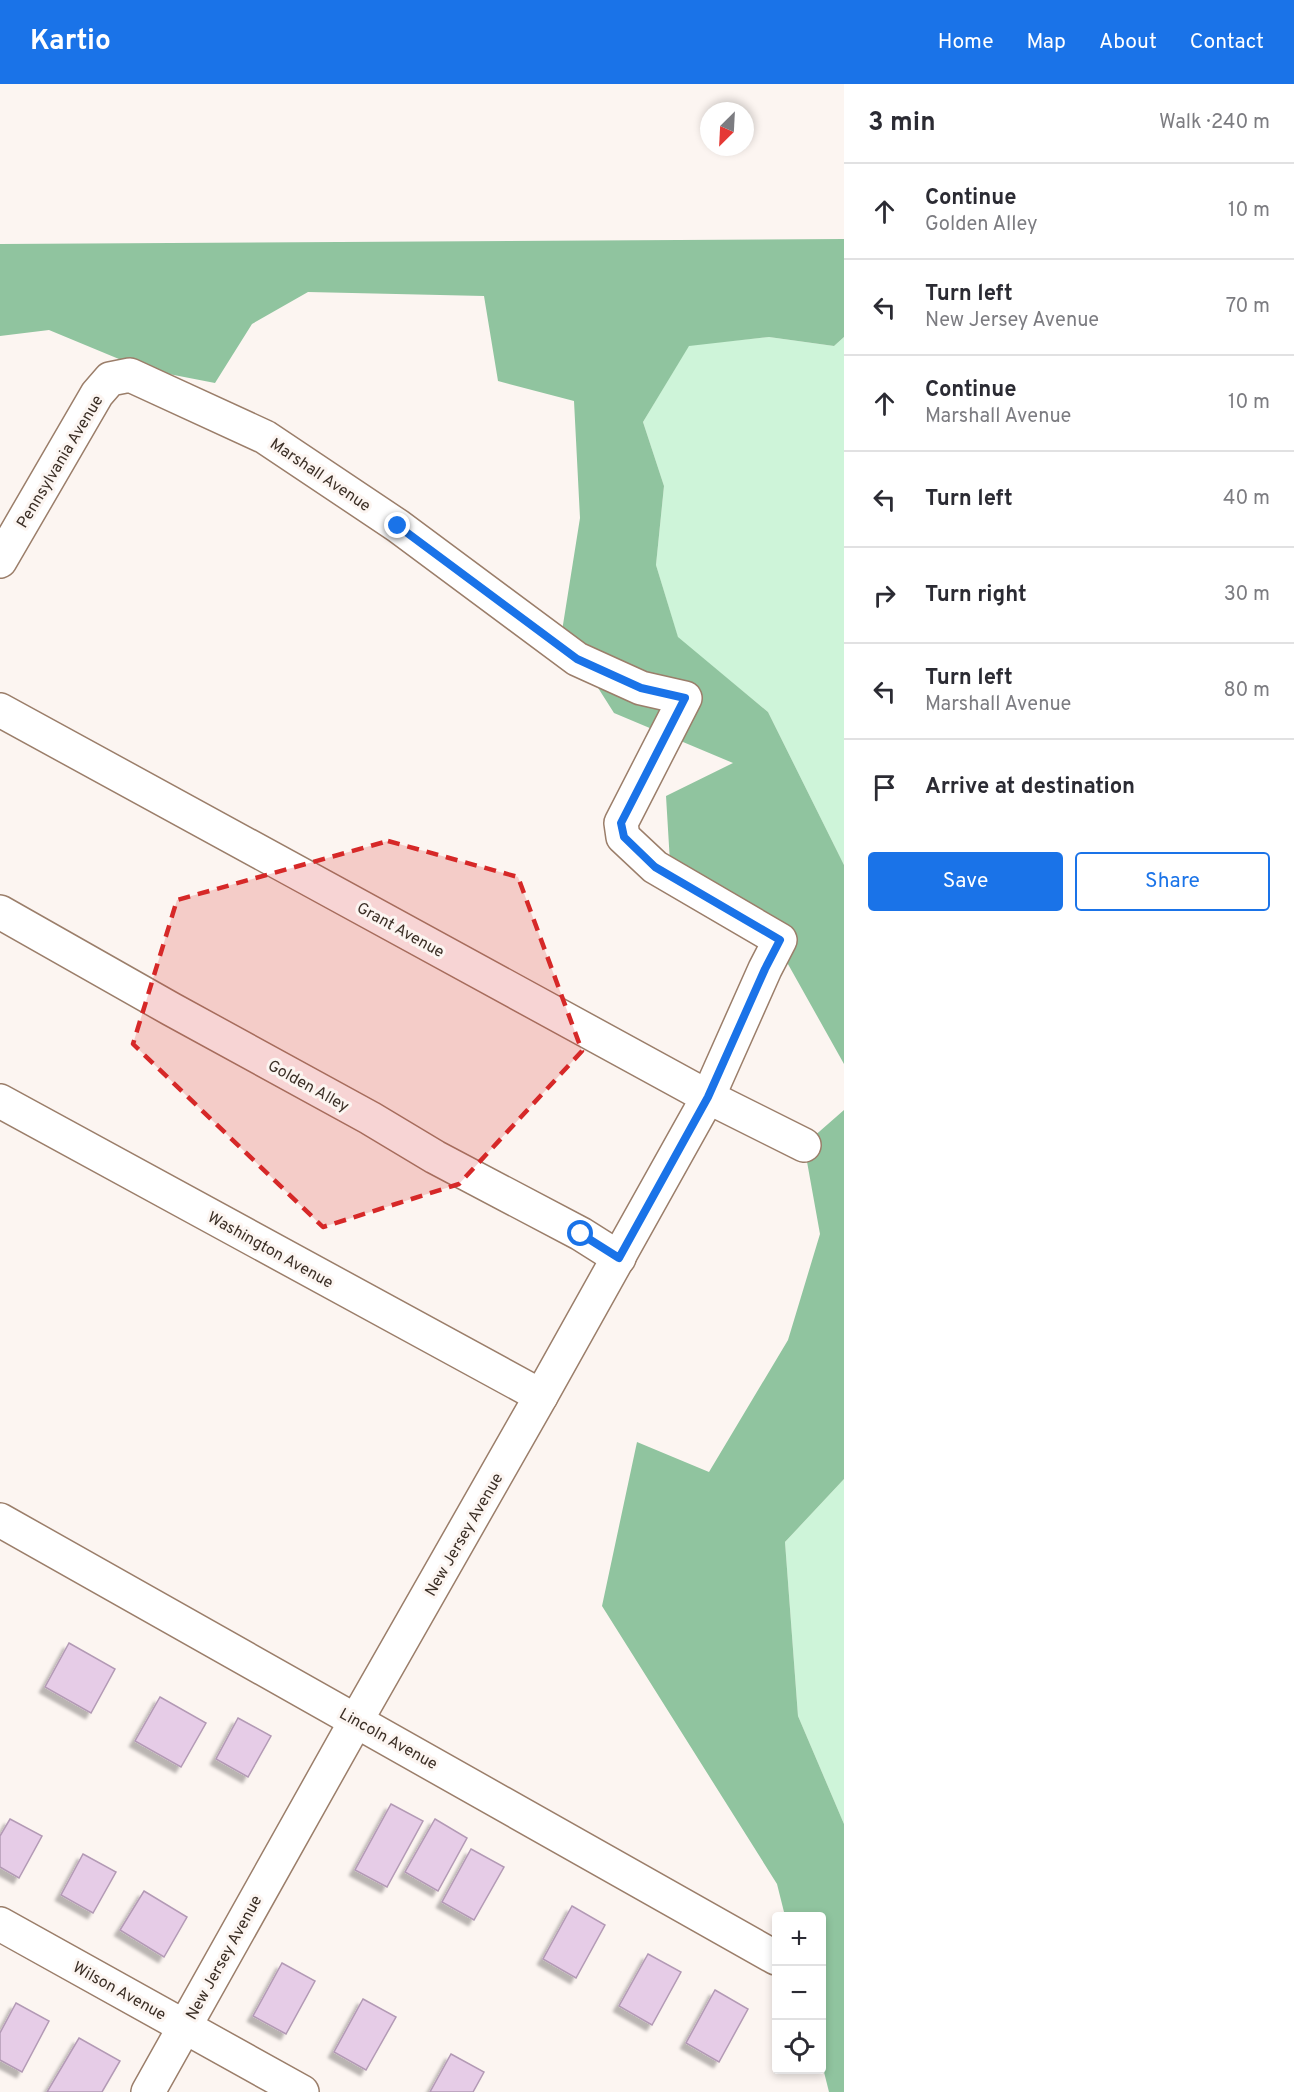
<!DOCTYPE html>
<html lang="en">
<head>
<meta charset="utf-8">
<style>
	:root { --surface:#fff; --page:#f2f2f3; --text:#2b2b33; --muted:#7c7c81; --line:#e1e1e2; --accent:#1a73e8 }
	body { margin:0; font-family:Overpass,sans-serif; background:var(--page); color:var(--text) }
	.controls { position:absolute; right:18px; bottom:18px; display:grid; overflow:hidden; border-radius:6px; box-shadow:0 3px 9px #0003 }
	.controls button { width:54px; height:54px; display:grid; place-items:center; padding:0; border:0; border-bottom:2px solid var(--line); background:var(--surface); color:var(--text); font:30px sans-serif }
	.compass { position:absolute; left:700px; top:18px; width:54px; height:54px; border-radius:50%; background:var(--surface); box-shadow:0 3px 9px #0003; rotate:204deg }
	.stop { position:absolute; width:18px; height:18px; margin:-14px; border:4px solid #1a73e8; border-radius:50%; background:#fff }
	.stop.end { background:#1a73e8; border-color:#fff; box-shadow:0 2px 6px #0008 }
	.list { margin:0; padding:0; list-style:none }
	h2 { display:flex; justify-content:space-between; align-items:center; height:78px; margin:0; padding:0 24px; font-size:26px }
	h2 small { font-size:20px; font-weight:400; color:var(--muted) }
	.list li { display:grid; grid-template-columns:39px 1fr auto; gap:18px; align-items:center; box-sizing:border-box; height:96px; padding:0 24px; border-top:2px solid var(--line) }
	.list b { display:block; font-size:22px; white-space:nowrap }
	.list p { margin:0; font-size:20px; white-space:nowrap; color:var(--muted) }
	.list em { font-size:20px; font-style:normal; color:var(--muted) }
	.actions { display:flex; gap:12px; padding:18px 24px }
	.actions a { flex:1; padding:14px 0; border:2px solid var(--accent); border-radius:6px; text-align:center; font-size:21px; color:var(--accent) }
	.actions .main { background:var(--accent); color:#fff }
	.icon { flex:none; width:33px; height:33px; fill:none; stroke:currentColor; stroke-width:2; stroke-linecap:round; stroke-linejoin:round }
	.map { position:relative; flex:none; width:844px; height:2008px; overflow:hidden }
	header { display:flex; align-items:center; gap:36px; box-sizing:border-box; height:84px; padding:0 30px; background:var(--accent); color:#fff }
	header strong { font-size:28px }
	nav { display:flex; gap:33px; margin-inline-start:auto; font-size:21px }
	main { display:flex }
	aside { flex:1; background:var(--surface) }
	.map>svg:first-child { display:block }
	.green { fill:#cef4d9 }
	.forest { fill:#90c49f }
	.building { fill:#e6cce7; stroke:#b39ab5; stroke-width:1.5; filter:url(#shadow) }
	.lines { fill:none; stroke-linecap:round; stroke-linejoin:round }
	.minor-casing { stroke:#9b7e6a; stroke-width:36 }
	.minor { stroke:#fff; stroke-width:33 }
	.route { stroke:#1a73e8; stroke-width:8 }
	.marked { fill:#d62828; fill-opacity:0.2; stroke:#d62828; stroke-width:4.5; stroke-dasharray:12 8; stroke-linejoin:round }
	.labels { text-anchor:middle; stroke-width:6; stroke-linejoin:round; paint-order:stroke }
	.street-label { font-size:16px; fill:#3b2f26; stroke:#fcf5f1 }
</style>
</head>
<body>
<header>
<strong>Kartio</strong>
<nav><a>Home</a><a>Map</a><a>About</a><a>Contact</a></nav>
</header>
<main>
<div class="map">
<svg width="844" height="2008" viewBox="0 0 844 2008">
	<defs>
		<filter id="shadow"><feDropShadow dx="-5.5" dy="5.5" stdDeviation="1.5" flood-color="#0004"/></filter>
	</defs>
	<rect width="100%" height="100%" fill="#fcf5f1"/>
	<g class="green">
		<polygon points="769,253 834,262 844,253 844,781 768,628 678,554 656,481 664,402 643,338 689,261"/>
		<polygon points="844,1395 844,1740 798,1632 785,1458"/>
	</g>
	<g class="forest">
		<polygon points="844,155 844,253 834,262 769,253 689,262 643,338 664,402 656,481 678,553 768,628 844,781 844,980 784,873 672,812 666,712 733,679 614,629 562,547 580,434 574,317 498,297 484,212 308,208 252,240 215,299 143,285 49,246 0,252 0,160"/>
		<polygon points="844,1026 844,1395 785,1458 798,1632 844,1740 844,2008 829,2008 822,1980 822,1832 785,1832 777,1800 602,1522 637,1358 709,1388 788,1256 820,1150 804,1061"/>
	</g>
	<g class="building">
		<polygon points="69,1559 115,1585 91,1629 45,1603"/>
		<polygon points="160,1613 206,1639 181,1683 135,1657"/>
		<polygon points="238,1634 271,1652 248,1693 216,1675"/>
		<polygon points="391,1720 423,1737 387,1803 355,1786"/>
		<polygon points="10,1735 42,1752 19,1794 0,1783 0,1752"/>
		<polygon points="435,1735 467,1754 438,1807 405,1788"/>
		<polygon points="471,1765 504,1783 474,1836 442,1818"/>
		<polygon points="83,1770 116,1788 93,1829 61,1811"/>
		<polygon points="144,1807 187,1833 164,1873 120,1846"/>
		<polygon points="572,1822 605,1841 576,1894 543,1875"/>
		<polygon points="648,1870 681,1888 652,1941 619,1922"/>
		<polygon points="282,1879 315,1897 286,1950 253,1932"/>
		<polygon points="715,1906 748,1925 719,1978 686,1959"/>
		<polygon points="363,1915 396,1933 366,1986 334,1968"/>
		<polygon points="16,1919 49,1937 22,1988 0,1976 0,1949"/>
		<polygon points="79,1954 120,1977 102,2008 47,2008"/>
		<polygon points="451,1970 484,1988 473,2008 430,2008"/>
	</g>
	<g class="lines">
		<defs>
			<g id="minor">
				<polyline points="0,477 97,310 110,295 130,291 265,353 398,442 577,575 641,604 685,614 621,739 623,753 655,783 780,856 765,885 708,1013 541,1312 357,1635 148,2008"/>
				<polyline points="0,626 708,1013 804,1061"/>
				<polyline points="0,828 171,925 370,1034 435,1073 581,1150 619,1174"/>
				<polyline points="0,1017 541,1312"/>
				<polyline points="0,1436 776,1874"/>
				<polyline points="0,1840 302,2008"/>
			</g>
		</defs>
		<use href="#minor" class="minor-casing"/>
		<use href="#minor" class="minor"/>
	</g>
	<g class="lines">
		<polyline class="route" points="398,442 577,575 641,604 685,614 621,739 624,753 655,783 780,856 765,885 708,1013 619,1174 581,1150"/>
	</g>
	<path class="marked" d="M388 757 518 793 582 967 459 1100 323 1143 133 960 177 816Z"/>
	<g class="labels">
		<g class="street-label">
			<text transform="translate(59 377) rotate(-59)" y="6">Pennsylvania Avenue</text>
			<text transform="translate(321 390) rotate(34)" y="6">Marshall Avenue</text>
			<text transform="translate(401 845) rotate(29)" y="6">Grant Avenue</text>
			<text transform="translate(309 1001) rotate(29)" y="6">Golden Alley</text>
			<text transform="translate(271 1165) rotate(29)" y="6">Washington Avenue</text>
			<text transform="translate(463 1450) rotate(-60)" y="6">New Jersey Avenue</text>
			<text transform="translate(389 1654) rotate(29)" y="6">Lincoln Avenue</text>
			<text transform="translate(223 1873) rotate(-61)" y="6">New Jersey Avenue</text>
			<text transform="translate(120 1906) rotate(29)" y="6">Wilson Avenue</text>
		</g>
	</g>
</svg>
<div class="controls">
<button>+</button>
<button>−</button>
<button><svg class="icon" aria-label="locate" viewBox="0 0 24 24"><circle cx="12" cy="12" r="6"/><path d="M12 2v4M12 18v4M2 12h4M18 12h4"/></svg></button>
</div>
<svg class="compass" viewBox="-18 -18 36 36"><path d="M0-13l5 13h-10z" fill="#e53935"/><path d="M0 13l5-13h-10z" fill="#7c7c81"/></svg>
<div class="stop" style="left:581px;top:1150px"></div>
<div class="stop end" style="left:398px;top:442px"></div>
</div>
<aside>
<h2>3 min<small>Walk · 240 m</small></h2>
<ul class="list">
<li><svg class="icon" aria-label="ahead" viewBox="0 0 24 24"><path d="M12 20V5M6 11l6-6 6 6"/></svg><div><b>Continue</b><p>Golden Alley</p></div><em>10 m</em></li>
<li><svg class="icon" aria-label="left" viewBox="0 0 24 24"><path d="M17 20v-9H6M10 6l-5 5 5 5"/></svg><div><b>Turn left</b><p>New Jersey Avenue</p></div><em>70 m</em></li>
<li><svg class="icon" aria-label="ahead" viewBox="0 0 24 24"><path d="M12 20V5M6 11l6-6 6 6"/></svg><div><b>Continue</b><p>Marshall Avenue</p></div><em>10 m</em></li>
<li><svg class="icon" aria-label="left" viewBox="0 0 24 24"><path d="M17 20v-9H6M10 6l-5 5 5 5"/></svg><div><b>Turn left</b></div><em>40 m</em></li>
<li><svg class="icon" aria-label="right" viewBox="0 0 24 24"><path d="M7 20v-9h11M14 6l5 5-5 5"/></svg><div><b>Turn right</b></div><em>30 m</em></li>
<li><svg class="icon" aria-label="left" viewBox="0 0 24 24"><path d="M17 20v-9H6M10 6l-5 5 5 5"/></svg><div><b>Turn left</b><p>Marshall Avenue</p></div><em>80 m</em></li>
<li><svg class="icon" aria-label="arrive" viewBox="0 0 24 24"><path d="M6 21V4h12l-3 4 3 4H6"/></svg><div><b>Arrive at destination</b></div></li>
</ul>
<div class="actions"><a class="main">Save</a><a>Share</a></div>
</aside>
</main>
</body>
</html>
